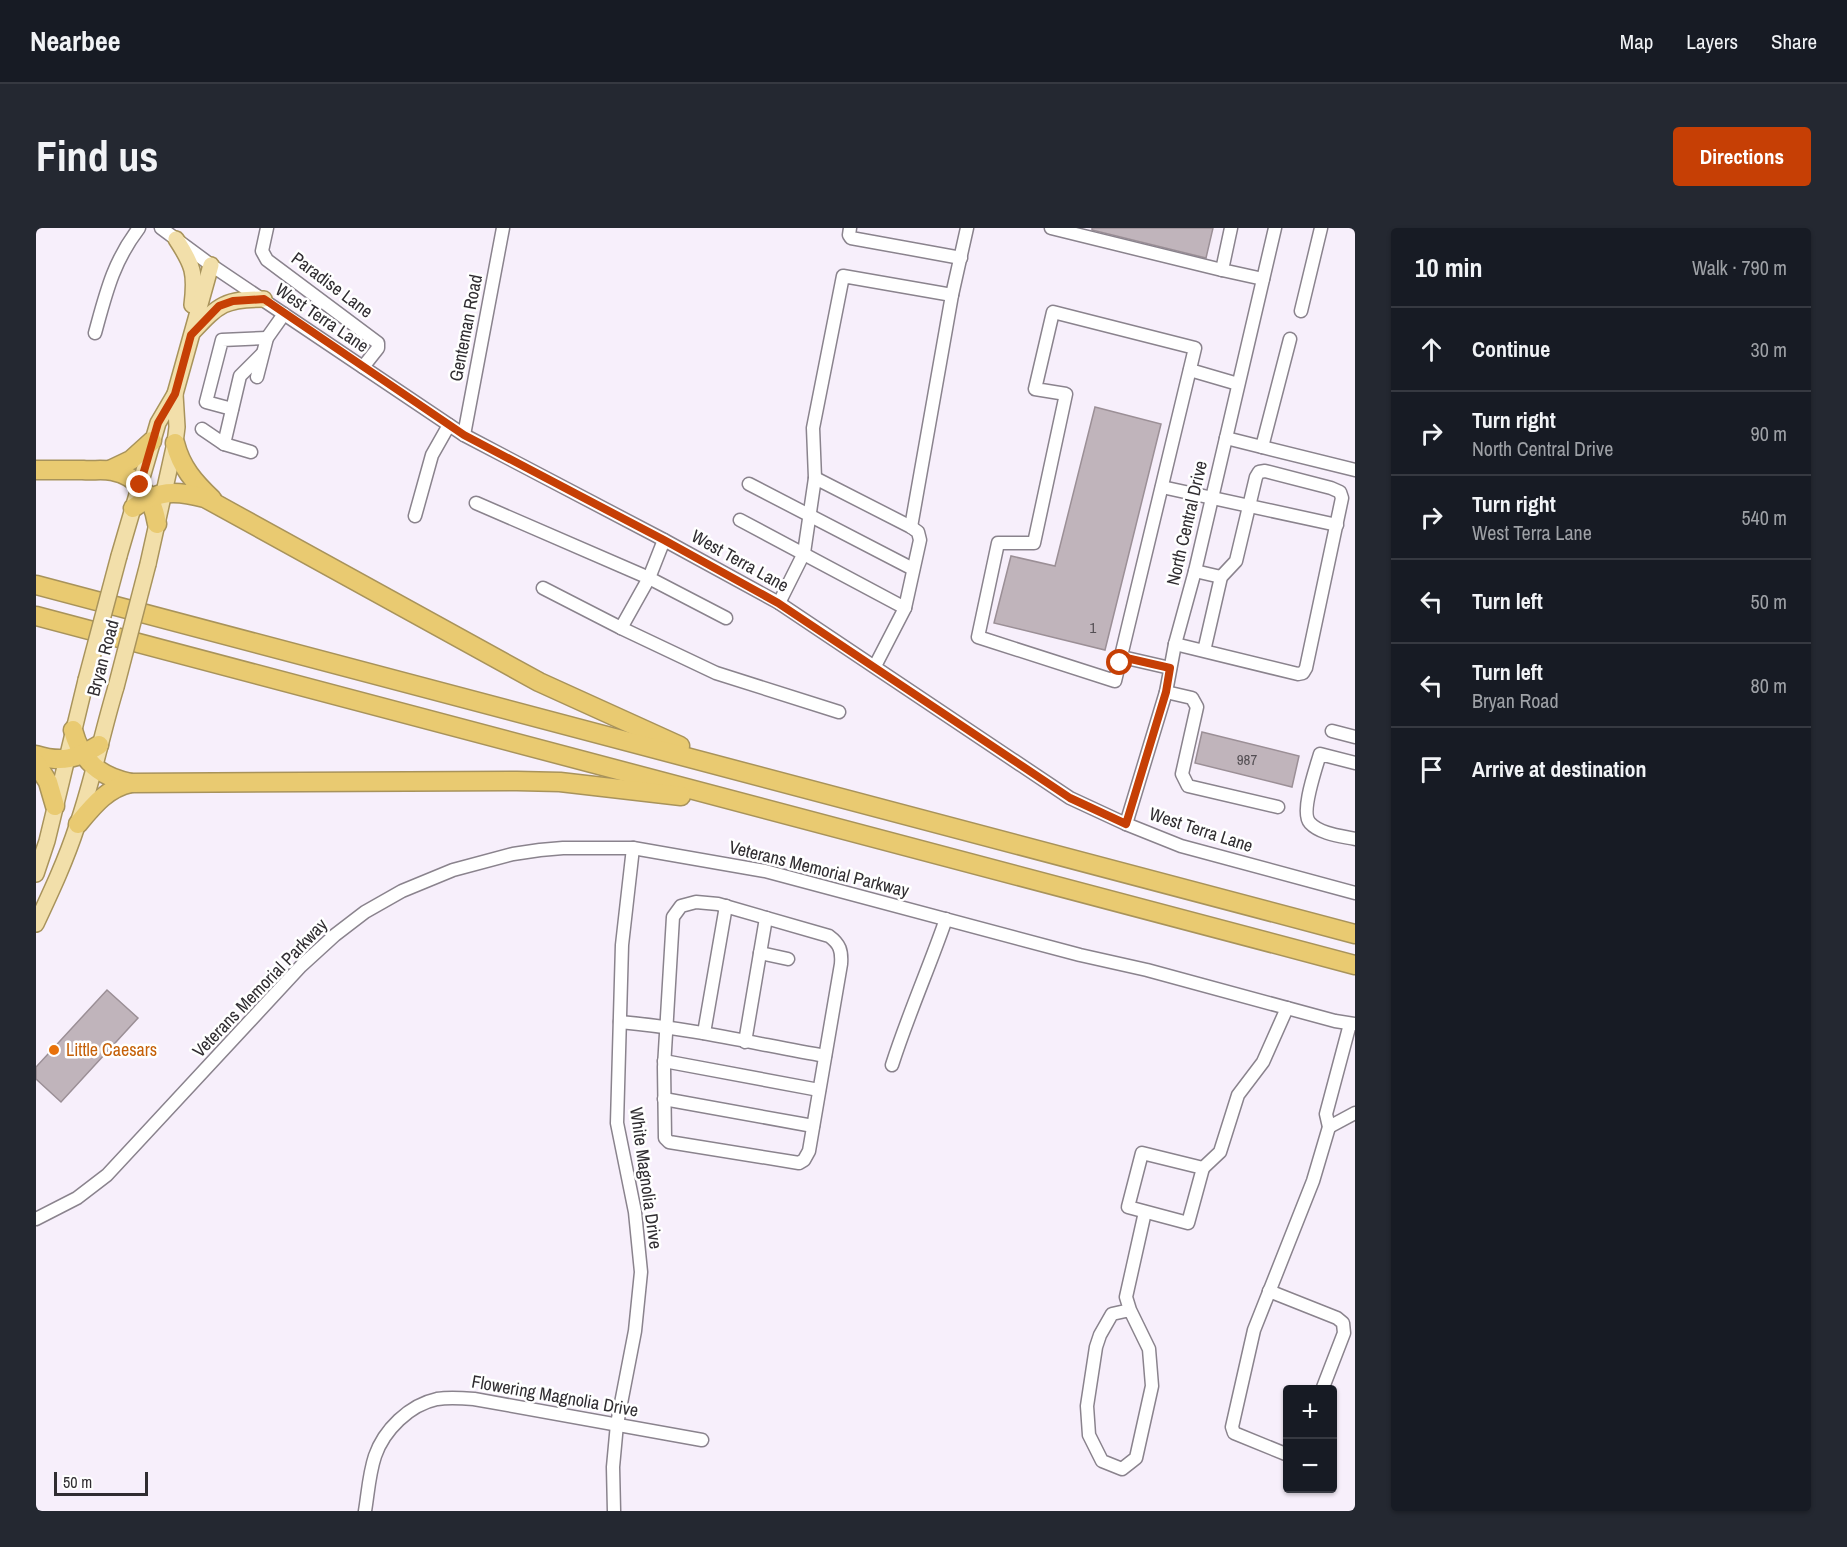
<!DOCTYPE html>
<html lang="en">
<head>
<meta charset="utf-8">
<style>
	:root { --surface:#171b24; --page:#242831; --text:#f1f3f6; --muted:#9ea1a6; --line:#363941; --accent:#c63f05 }
	body { margin:0; font-family:"Archivo Narrow",sans-serif; background:var(--page); color:var(--text) }
	.controls { position:absolute; right:18px; bottom:18px; display:grid; overflow:hidden; border-radius:6px; box-shadow:0 2px 4px #0004 }
	.controls button { width:54px; height:54px; display:grid; place-items:center; padding:0; border:0; border-bottom:2px solid var(--line); background:var(--surface); color:var(--text); font:30px sans-serif }
	.scale { position:absolute; left:18px; bottom:15px; width:94px; box-sizing:border-box; padding-left:6px; border:3px solid #302d31; border-top:0; font-size:16px; line-height:21px; white-space:nowrap; color:#302d31; -webkit-text-stroke:4px #fff; paint-order:stroke }
	.stop { position:absolute; width:18px; height:18px; margin:-14px; border:4px solid #c63f05; border-radius:50%; background:#fff }
	.stop.end { background:#c63f05; border-color:#fff; box-shadow:0 2px 6px #0008 }
	.list { margin:0; padding:0; list-style:none }
	h2 { display:flex; justify-content:space-between; align-items:center; height:78px; margin:0; padding:0 24px; font-size:26px }
	h2 small { font-size:20px; font-weight:400; color:var(--muted) }
	.list li { display:grid; grid-template-columns:39px 1fr auto; gap:18px; align-items:center; box-sizing:border-box; height:84px; padding:0 24px; border-top:2px solid var(--line) }
	.list b { display:block; font-size:22px; white-space:nowrap }
	.list p { margin:0; font-size:20px; white-space:nowrap; color:var(--muted) }
	.list em { font-size:20px; font-style:normal; color:var(--muted) }
	.icon { flex:none; width:33px; height:33px; fill:none; stroke:currentColor; stroke-width:2; stroke-linecap:round; stroke-linejoin:round }
	.map { position:relative; flex:none; width:1319px; height:1283px; overflow:hidden; border-radius:6px }
	header { display:flex; align-items:center; gap:36px; box-sizing:border-box; height:84px; padding:0 30px; background:var(--surface); border-bottom:2px solid var(--line) }
	header strong { font-size:28px }
	nav { display:flex; gap:33px; margin-inline-start:auto; font-size:21px }
	.intro { display:flex; align-items:center; justify-content:space-between; box-sizing:border-box; height:144px; padding:0 36px }
	h1 { margin:0; font-size:42px }
	.button { padding:15px 27px; border-radius:6px; background:var(--accent); color:#fff; font-size:21px; font-weight:700 }
	main { display:flex; gap:36px; padding:0 36px }
	aside { flex:1; background:var(--surface); border-radius:6px; box-shadow:0 2px 4px #0004 }
	.map>svg:first-child { display:block }
	.building { fill:#c0b4bb; stroke:#9b8f96; stroke-width:1.5 }
	.lines { fill:none; stroke-linecap:round; stroke-linejoin:round }
	.minor-casing { stroke:#8a838d; stroke-width:15 }
	.major-casing { stroke:#a8935b; stroke-width:18 }
	.highway-casing { stroke:#a8935b; stroke-width:21 }
	.minor { stroke:#fff; stroke-width:12 }
	.major { stroke:#f2dfaa; stroke-width:15 }
	.highway { stroke:#e9ca71; stroke-width:18 }
	.major-bridge-casing { stroke:#a8935b; stroke-width:18; stroke-linecap:butt }
	.major-bridge { stroke:#f2dfaa; stroke-width:15 }
	.route { stroke:#c63f05; stroke-width:8 }
	.food-dot { fill:#e8710a; stroke:#fff; stroke-width:2 }
	.labels { text-anchor:middle; stroke-width:5; stroke-linejoin:round; paint-order:stroke }
	.number-label { font-size:15px; fill:#544f54 }
	.street-label { font-size:18px; fill:#302d31; stroke:#fff }
	.food-label { font-size:18px; fill:#c56008; stroke:#fff; text-anchor:start }
</style>
</head>
<body>
<header>
<strong>Nearbee</strong>
<nav><a>Map</a><a>Layers</a><a>Share</a></nav>
</header>
<div class="intro"><h1>Find us</h1><a class="button">Directions</a></div>
<main>
<div class="map">
<svg width="1319" height="1283" viewBox="0 0 1319 1283">
	<rect width="100%" height="100%" fill="#f7effb"/>
	<g class="building">
		<polygon points="1056,0 1177,0 1170,30 1056,2"/>
		<polygon points="1059,179 1125,196 1069,422 958,395 975,328 1019,338"/>
		<polygon points="1166,504 1263,528 1256,559 1159,535"/>
		<polygon points="71,762 102,790 25,874 0,851 0,839"/>
	</g>
	<g class="lines">
		<defs>
			<g id="minor">
				<polyline points="125,0 175,37 428,207 628,312 743,375 1034,570 1090,596 1145,618 1319,665"/>
				<polyline points="231,0 226,23 231,32 342,115 342,120 327,139"/>
				<polyline points="814,0 813,7 815,10 925,30"/>
				<polyline points="1015,0 1186,42"/>
				<polyline points="1195,0 1186,42 1227,51"/>
				<polyline points="916,67 931,0"/>
				<polyline points="1265,83 1285,0"/>
				<polygon points="1017,84 1159,120 1079,453 942,409 962,315 998,315 1030,166 999,161"/>
				<path d="M59 105C70 65 77 34 103 0"/>
				<polyline points="1154,142 1202,156"/>
				<polyline points="221,149 231,110 248,86"/>
				<polyline points="196,181 170,174 186,112 231,110"/>
				<polyline points="166,201 188,216 215,224"/>
				<polyline points="428,207 467,0"/>
				<polyline points="1190,210 1226,219 1254,111"/>
				<polyline points="188,216 204,148 226,126"/>
				<polyline points="1226,219 1319,242"/>
				<polyline points="779,250 777,200 807,48 916,67 875,299"/>
				<polyline points="713,256 877,341"/>
				<polyline points="1126,259 1301,297"/>
				<polyline points="440,275 613,350 585,400 507,360"/>
				<polyline points="379,288 396,227 413,197"/>
				<polyline points="704,292 869,380"/>
				<polyline points="628,312 613,350 690,390"/>
				<polyline points="1159,343 1185,349"/>
				<polyline points="743,375 768,325 779,250 875,299 882,304 884,312 869,380 839,438"/>
				<polyline points="585,400 680,445 803,484"/>
				<polyline points="1139,416 1262,446 1267,445 1270,440 1306,270 1304,264 1295,260 1229,243 1223,244 1220,249 1200,333 1185,349 1168,423"/>
				<polyline points="1086,429 1134,440"/>
				<polyline points="1130,464 1156,470 1161,479 1146,546 1152,558 1242,579"/>
				<polyline points="1296,503 1319,509"/>
				<path d="M1319 535 1284 526C1280 540 1264 585 1274 595 1284 606 1305 608 1319 611"/>
				<polyline points="1090,596 1130,464 1139,416 1159,343 1239,0"/>
				<path d="M660 674 682 676 793 708C804 716 806 723 805 736L773 923 768 932 763 935 633 914 629 910 628 839 637 689 645 678Z"/>
				<polyline points="724,725 752,731"/>
				<path d="M584 794C653 800 721 816 789 828"/>
				<polyline points="668,805 690,678"/>
				<polyline points="709,814 730,690"/>
				<polyline points="628,833 783,862"/>
				<path d="M856 837C872 787 893 740 910 691"/>
				<polyline points="628,871 777,898"/>
				<polyline points="1293,899 1319,885"/>
				<polygon points="1106,925 1167,940 1152,995 1092,979"/>
				<polyline points="1167,940 1184,924 1202,867 1227,834 1251,780"/>
				<polyline points="0,991 41,970 71,947 265,738 299,707 329,684 366,663 417,642 477,626 504,622 527,620 597,620 729,643 1044,727 1111,742 1299,793 1319,796"/>
				<polyline points="1233,1063 1301,1090 1307,1095 1308,1105 1286,1162"/>
				<polyline points="1094,1082 1076,1086 1064,1107 1060,1119 1051,1178 1053,1207 1066,1233 1086,1241 1100,1230 1116,1158 1113,1121 1094,1082 1090,1069 1109,984"/>
				<polyline points="1252,1227 1198,1205 1196,1199 1218,1102 1277,953 1293,899 1290,886 1314,796"/>
				<path d="M329 1283C332 1265 333 1246 339 1228 348 1202 373 1177 401 1171 413 1169 426 1170 438 1171L666 1212"/>
				<polyline points="578,1283 577,1239 581,1196 599,1103 605,1044 599,984 581,895 586,717 597,620"/>
			</g>
			<g id="major">
				<path d="M140 11C157 37 160 45 156 77"/>
				<path d="M157 104C183 76 189 71 228 71"/>
				<polyline points="83,328 122,195 139,166 175,37"/>
				<polyline points="112,336 139,215 141,199 139,166"/>
				<polyline points="0,646 11,613 50,452"/>
				<path d="M0 696C15 664 30 632 41 598 57 552 66 505 80 459"/>
			</g>
			<g id="highway">
				<path d="M139 215C145 239 158 254 176 271"/>
				<path d="M0 242C16 242 32 242 47 242 56 243 67 241 76 243 103 248 117 270 121 296"/>
				<polyline points="74,242 95,232 116,213"/>
				<path d="M97 280C122 262 139 262 169 270L503 454 644 518"/>
				<polyline points="0,357 1319,706"/>
				<polyline points="0,388 1319,737"/>
				<path d="M37 502C45 533 64 549 95 555"/>
				<path d="M0 527C26 535 40 531 63 517"/>
				<polyline points="0,535 12,554 19,578"/>
				<path d="M42 596C57 578 71 560 95 555L481 553 524 554 645 568"/>
			</g>
		</defs>
		<use href="#minor" class="minor-casing"/>
		<use href="#major" class="major-casing"/>
		<use href="#highway" class="highway-casing"/>
		<use href="#minor" class="minor"/>
		<use href="#major" class="major"/>
		<use href="#highway" class="highway"/>
		<defs>
			<g id="major-bridge">
				<polyline points="50,452 83,328"/>
				<polyline points="80,459 112,336"/>
			</g>
		</defs>
		<use href="#major-bridge" class="major-bridge-casing"/>
		<use href="#major-bridge" class="major-bridge"/>
	</g>
	<g class="lines">
		<polyline class="route" points="104,257 122,195 139,166 155,107 183,78 197,73 228,71 428,207 628,312 742,375 1034,570 1090,596 1130,464 1134,440 1086,429 1084,435"/>
	</g>
	<circle class="food-dot" cx="18" cy="822" r="6"/>
	<g class="labels">
		<g class="number-label">
			<text x="1057" y="405">1</text>
			<text x="1211" y="537">987</text>
		</g>
		<g class="street-label">
			<text transform="translate(296 57) rotate(37)" y="6">Paradise Lane</text>
			<text transform="translate(286 90) rotate(34)" y="6">West Terra Lane</text>
			<text transform="translate(430 100) rotate(-79)" y="6">Genteman Road</text>
			<text transform="translate(1151 295) rotate(-77)" y="6">North Central Drive</text>
			<text transform="translate(704 333) rotate(29)" y="6">West Terra Lane</text>
			<text transform="translate(67 430) rotate(-75)" y="6">Bryan Road</text>
			<text transform="translate(1165 602) rotate(18)" y="6">West Terra Lane</text>
			<text transform="translate(783 641) rotate(14)" y="6">Veterans Memorial Parkway</text>
			<text transform="translate(224 760) rotate(-46)" y="6">Veterans Memorial Parkway</text>
			<text transform="translate(610 950) rotate(82)" y="6">White Magnolia Drive</text>
			<text transform="translate(519 1168) rotate(10)" y="6">Flowering Magnolia Drive</text>
		</g>
		<g class="food-label">
			<text x="30" y="828">Little Caesars</text>
		</g>
	</g>
</svg>
<div class="controls">
<button>+</button>
<button>−</button>
</div>
<div class="scale">50 m</div>
<div class="stop" style="left:1084px;top:435px"></div>
<div class="stop end" style="left:104px;top:257px"></div>
</div>
<aside>
<h2>10 min<small>Walk · 790 m</small></h2>
<ul class="list">
<li><svg class="icon" aria-label="ahead" viewBox="0 0 24 24"><path d="M12 20V5M6 11l6-6 6 6"/></svg><div><b>Continue</b></div><em>30 m</em></li>
<li><svg class="icon" aria-label="right" viewBox="0 0 24 24"><path d="M7 20v-9h11M14 6l5 5-5 5"/></svg><div><b>Turn right</b><p>North Central Drive</p></div><em>90 m</em></li>
<li><svg class="icon" aria-label="right" viewBox="0 0 24 24"><path d="M7 20v-9h11M14 6l5 5-5 5"/></svg><div><b>Turn right</b><p>West Terra Lane</p></div><em>540 m</em></li>
<li><svg class="icon" aria-label="left" viewBox="0 0 24 24"><path d="M17 20v-9H6M10 6l-5 5 5 5"/></svg><div><b>Turn left</b></div><em>50 m</em></li>
<li><svg class="icon" aria-label="left" viewBox="0 0 24 24"><path d="M17 20v-9H6M10 6l-5 5 5 5"/></svg><div><b>Turn left</b><p>Bryan Road</p></div><em>80 m</em></li>
<li><svg class="icon" aria-label="arrive" viewBox="0 0 24 24"><path d="M6 21V4h12l-3 4 3 4H6"/></svg><div><b>Arrive at destination</b></div></li>
</ul>
</aside>
</main>
</body>
</html>
